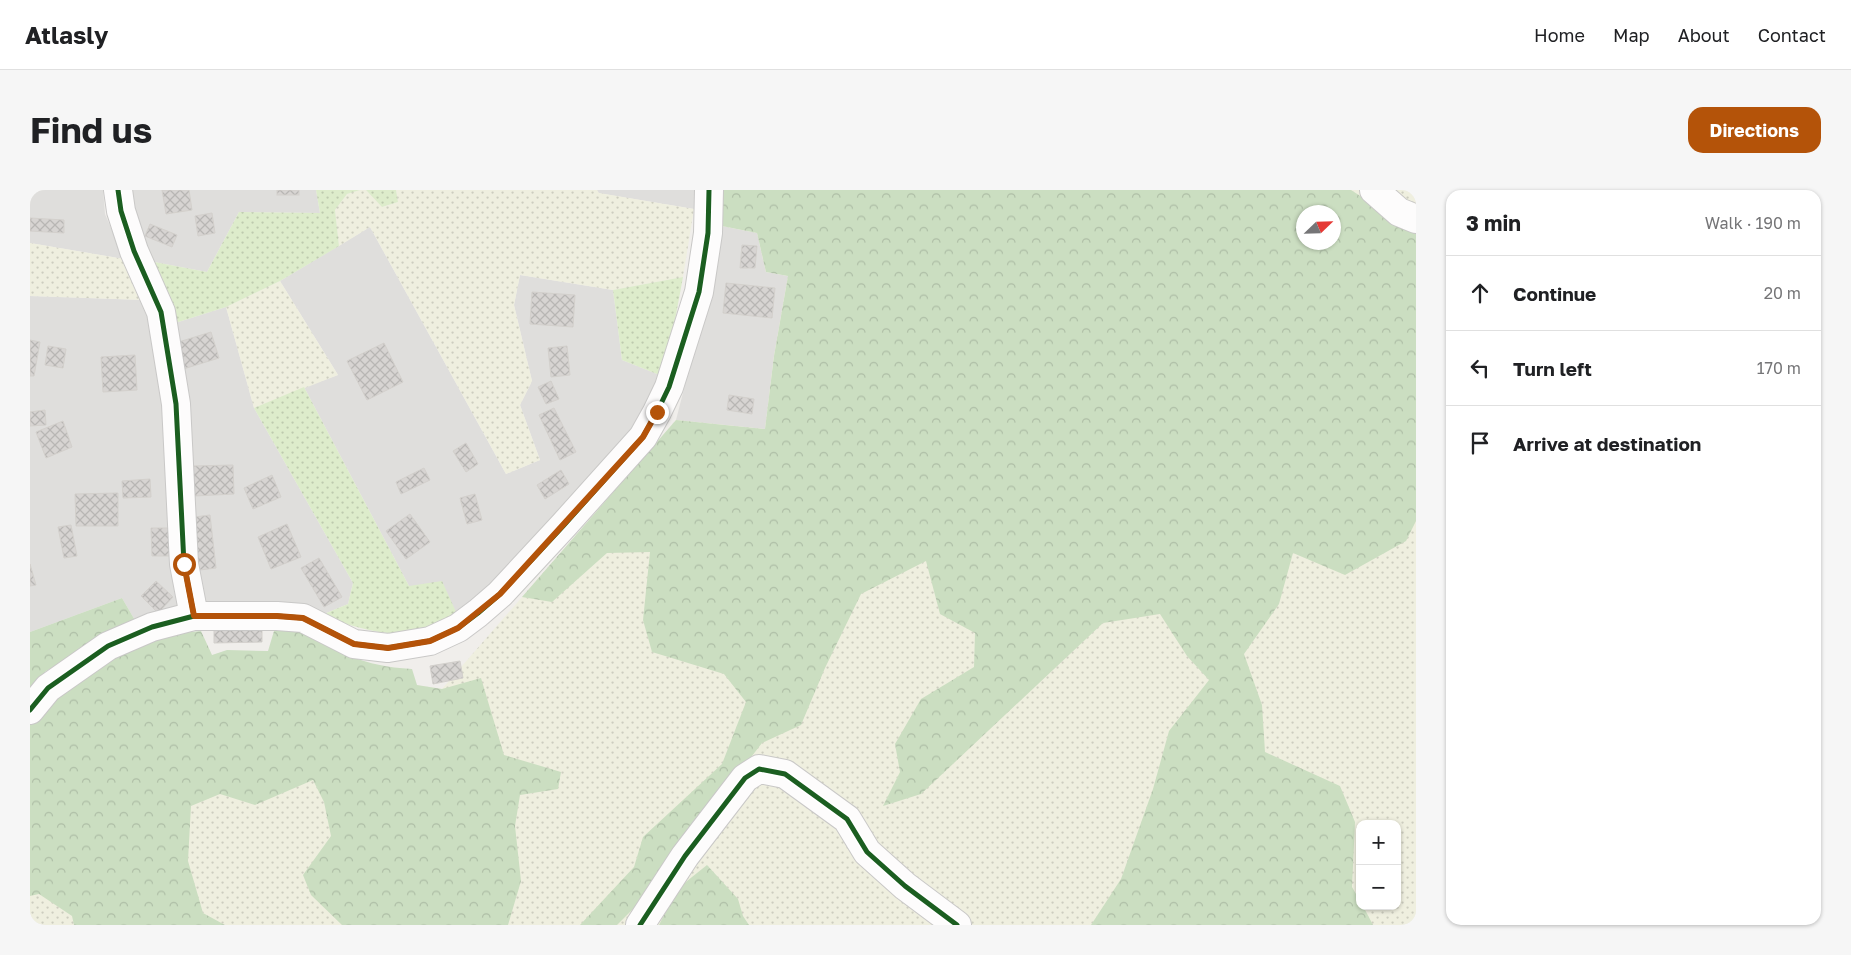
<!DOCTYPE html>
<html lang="en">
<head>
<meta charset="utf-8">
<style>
	:root { --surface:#fff; --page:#f6f6f6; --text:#202124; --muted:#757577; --line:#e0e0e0; --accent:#b45309 }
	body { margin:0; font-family:"Golos Text",sans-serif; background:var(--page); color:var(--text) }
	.controls { position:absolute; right:15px; bottom:15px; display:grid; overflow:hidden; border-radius:10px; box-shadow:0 1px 4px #0004 }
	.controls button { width:45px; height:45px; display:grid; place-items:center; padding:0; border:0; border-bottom:1px solid var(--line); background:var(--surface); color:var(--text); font:25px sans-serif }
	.compass { position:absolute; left:1266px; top:15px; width:45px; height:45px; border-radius:50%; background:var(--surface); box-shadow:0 1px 4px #0004; rotate:67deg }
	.stop { position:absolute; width:15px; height:15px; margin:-11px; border:4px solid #b45309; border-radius:50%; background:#fff }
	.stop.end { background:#b45309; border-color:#fff; box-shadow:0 1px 5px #0008 }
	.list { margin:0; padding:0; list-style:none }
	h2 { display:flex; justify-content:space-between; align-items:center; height:65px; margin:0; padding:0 20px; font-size:21px }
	h2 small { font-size:16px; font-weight:400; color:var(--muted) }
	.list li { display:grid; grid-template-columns:32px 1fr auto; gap:15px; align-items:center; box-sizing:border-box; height:75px; padding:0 20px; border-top:1px solid var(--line) }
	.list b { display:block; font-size:19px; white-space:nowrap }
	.list em { font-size:16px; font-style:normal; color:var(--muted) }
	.icon { flex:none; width:28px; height:28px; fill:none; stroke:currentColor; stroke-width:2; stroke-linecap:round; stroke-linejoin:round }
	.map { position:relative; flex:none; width:1386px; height:735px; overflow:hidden; border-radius:15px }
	header { display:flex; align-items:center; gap:30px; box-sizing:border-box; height:70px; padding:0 25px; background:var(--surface); border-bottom:1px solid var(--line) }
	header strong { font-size:24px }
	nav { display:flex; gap:28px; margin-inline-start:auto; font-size:18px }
	.intro { display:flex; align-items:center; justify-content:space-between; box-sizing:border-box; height:120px; padding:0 30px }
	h1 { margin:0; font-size:35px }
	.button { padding:12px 22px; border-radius:15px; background:var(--accent); color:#fff; font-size:18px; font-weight:700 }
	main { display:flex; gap:30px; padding:0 30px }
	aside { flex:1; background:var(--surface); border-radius:15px; box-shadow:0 1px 4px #0004 }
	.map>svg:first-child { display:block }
	.residential { fill:#dfdedc }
	.farmland { fill:url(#farmland-dots); fill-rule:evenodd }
	.grass { fill:url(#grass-dots) }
	.forest { fill:url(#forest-crowns); fill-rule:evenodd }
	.building { fill:url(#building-cross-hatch); stroke:#d3d0cc }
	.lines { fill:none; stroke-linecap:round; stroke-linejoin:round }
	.minor-casing { stroke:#c9c8c7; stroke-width:30 }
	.minor { stroke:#fdfcfc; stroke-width:28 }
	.cycleway-casing { stroke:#fff; stroke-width:8 }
	.cycleway { stroke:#1b5e20; stroke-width:5 }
	.route { stroke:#b45309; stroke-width:6 }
</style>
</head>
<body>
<header>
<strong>Atlasly</strong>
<nav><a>Home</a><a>Map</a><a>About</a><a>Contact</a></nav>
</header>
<div class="intro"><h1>Find us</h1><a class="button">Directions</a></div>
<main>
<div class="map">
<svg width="1386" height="735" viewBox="0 0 1386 735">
	<defs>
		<pattern id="farmland-dots" width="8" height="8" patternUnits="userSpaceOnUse" patternTransform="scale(1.25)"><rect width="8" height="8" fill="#efefdf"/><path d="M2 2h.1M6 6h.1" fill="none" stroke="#cdcdbf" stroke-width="1.8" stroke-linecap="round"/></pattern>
		<pattern id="grass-dots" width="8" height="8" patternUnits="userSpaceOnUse" patternTransform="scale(1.25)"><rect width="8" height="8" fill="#ddeccb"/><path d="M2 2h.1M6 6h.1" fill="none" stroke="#bdcaae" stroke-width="1.8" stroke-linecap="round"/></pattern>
		<pattern id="forest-crowns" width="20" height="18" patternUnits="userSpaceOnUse" patternTransform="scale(1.25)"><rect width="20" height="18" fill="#cbdec1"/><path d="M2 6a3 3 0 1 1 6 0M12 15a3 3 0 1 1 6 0" fill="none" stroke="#aebea6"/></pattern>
		<pattern id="building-cross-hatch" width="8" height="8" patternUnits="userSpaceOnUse" patternTransform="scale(1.25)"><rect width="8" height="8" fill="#d7d4d2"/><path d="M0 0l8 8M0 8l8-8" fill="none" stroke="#b8b6b4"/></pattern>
	</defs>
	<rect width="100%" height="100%" fill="#f0eeeb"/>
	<g class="residential">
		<polygon points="0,0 73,0 75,24 94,69 0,53"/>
		<polygon points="101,0 286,0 290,23 209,22 177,82 119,71 102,20"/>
		<polygon points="567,0 664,0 664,19 568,3"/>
		<polygon points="687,35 727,43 736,82 758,86 744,166 735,239 646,230 684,82"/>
		<polygon points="340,37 476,284 510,270 490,215 502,191 484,115 490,85 583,100 592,170 632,186 610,232 486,375 427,424 379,396 274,197 308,185 250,91"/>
		<polygon points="0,106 114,110 123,142 137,212 156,418 106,432 92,408 0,442"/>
		<polygon points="196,117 224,218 323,393 318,414 289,426 268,413 167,416 142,134"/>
	</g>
	<g class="farmland">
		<polygon points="330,0 336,0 353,17 368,12 366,0 567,0 569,3 664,19 653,87 583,100 490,85 484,115 502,191 490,215 510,270 476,284 340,37 309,56 305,20 317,4"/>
		<path d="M684 0H1386V735H0V520L273 478 412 499 646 230 735 239 744 166 758 86 736 82 727 43 687 35ZM1274 22H1304V52H1274ZM1330 634H1367V716H1330Z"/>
		<polygon points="0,53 94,69 114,110 0,106"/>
		<polygon points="250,91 308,185 224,218 196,117"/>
	</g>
	<g class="grass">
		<polygon points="286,0 330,0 317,4 305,20 309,56 250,91 196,117 142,134 119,71 177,82 209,22 290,23"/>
		<polygon points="336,0 366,0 368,12 352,17"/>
		<polygon points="653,87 638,168 632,186 592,170 583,100"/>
		<path d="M274 197 379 396 412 391 427 424C416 430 404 438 392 441 358 450 322 435 289 426L318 414 323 393 224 218Z"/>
	</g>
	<g class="forest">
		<path d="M691 0H1321L1386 42V331L1376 351 1315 385 1263 363 1249 414 1214 464 1232 515 1235 562 1310 596 1325 632 1322 697 1330 711V716H1333L1343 735H1061L1091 689 1123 599 1139 541 1179 490 1157 466 1130 424 1073 433 891 604 853 616 870 582 865 554 891 509 944 477 945 443 910 424 896 371 831 404 795 478 771 535 732 553 607 715 587 735H550L604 677 613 647 692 574 716 512 694 484 622 462 613 430 620 362 577 363 522 412 492 407 646 230 735 239 744 166 758 86 736 82 727 43 687 35ZM1274 22H1304V52H1274Z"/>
		<polygon points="92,408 106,432 16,481 0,499 0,442"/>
		<path d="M269 439C311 463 331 476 382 479L387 495 412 499 451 488 474 565 531 582 528 599 490 605 485 636 491 691 478 735H312L281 705 273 685 301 646 294 612 283 590 225 615 190 604 161 616 158 671 173 723 195 735H44L42 726 9 704 0 706V532L13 516 89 461 141 444 171 441 182 465 197 460 238 461 244 441Z"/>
		<polygon points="677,675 708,709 713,726 719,735 629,735 647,699"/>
	</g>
	<g class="building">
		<polygon points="132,0 159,0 162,20 136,24"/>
		<rect x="247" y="0" width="22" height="5"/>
		<polygon points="182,23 185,43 168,46 165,26"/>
		<polygon points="0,28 34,30 34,43 0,41"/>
		<polygon points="120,34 147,45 142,57 115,46"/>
		<polygon points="712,55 727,56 725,78 710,78"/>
		<polygon points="696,93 745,98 742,128 693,123"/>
		<polygon points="502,102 545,105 543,137 500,134"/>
		<polygon points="181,142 189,168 150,180 142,154"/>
		<polygon points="0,150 10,152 4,186 0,186"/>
		<polygon points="354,153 373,192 337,210 317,171"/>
		<polygon points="18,156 36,159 33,178 15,175"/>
		<polygon points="537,156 540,185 521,187 518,158"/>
		<polygon points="105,165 107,200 73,202 71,167"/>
		<polygon points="521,191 529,209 516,214 508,197"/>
		<polygon points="699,205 724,209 722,224 697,220"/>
		<polygon points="524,218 546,262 530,270 509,225"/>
		<polygon points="15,220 16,235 0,236 0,222"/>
		<polygon points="33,231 42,257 16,268 6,242"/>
		<polygon points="436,253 448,274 436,282 423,261"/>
		<polygon points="203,275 204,304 164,306 163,276"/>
		<polygon points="394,278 400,290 371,304 366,292"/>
		<polygon points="531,280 539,294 515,309 507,295"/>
		<polygon points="242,285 251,307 223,319 214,298"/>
		<polygon points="120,289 121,307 93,308 92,291"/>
		<polygon points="88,303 88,336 46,336 45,304"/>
		<polygon points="445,304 452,330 437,334 430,308"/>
		<polygon points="380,324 400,352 376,369 356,341"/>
		<polygon points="180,325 186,378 162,381 157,328"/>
		<polygon points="257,334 271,367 241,379 228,347"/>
		<polygon points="41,335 47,366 34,368 28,337"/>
		<polygon points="121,338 141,338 141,366 122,366"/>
		<polygon points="289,368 312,407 294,417 271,378"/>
		<polygon points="0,374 6,395 0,396"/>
		<polygon points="126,391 143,407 128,423 111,406"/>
		<polygon points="232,438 232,452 184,453 184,439"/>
		<polygon points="430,471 433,488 403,494 400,476"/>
	</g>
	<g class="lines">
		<defs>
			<g id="minor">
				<polyline points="88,0 91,21 104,61 131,122 146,214 154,374 164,426"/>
				<polyline points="1344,0 1369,22 1386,29"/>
				<polyline points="0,520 18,498 78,456 122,437 164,426 247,426 273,428 324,454 358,458 400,451 428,438 448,423 470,404 534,335 613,247 627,222 639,197 669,102 678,43 679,0"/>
				<polyline points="610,735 655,666 715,588 729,579 755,584 817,629 837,662 875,696 927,735"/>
			</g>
		</defs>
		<use href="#minor" class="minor-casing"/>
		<use href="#minor" class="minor"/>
		<defs>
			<g id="cycleway">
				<polyline points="88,0 91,21 104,61 131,122 146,214 154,374 164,426"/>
				<polyline points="0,520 18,498 78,456 122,437 164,426 247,426 273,428 324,454 358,458 400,451 428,438 448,423 470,404 534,335 613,247 627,222 639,197 669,102 678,43 679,0"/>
				<polyline points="610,735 655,666 715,588 729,579 755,584 817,629 837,662 875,696 927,735"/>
			</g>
		</defs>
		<use href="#cycleway" class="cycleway-casing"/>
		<use href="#cycleway" class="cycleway"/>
	</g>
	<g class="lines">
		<polyline class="route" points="154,374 164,426 247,426 273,428 324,454 358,458 400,451 428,438 470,404 613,247 627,222"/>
	</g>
</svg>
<div class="controls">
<button>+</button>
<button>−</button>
</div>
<svg class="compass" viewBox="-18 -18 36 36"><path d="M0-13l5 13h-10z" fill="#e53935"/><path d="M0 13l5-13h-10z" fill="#757577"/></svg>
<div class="stop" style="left:154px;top:374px"></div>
<div class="stop end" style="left:627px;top:222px"></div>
</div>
<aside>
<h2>3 min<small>Walk · 190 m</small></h2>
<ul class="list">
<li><svg class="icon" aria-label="ahead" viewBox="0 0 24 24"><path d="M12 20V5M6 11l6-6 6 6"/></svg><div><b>Continue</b></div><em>20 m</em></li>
<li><svg class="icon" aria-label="left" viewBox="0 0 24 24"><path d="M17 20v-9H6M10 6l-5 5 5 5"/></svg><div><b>Turn left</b></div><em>170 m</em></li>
<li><svg class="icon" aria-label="arrive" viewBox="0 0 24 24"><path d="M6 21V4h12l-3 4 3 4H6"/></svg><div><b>Arrive at destination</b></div></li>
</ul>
</aside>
</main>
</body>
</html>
